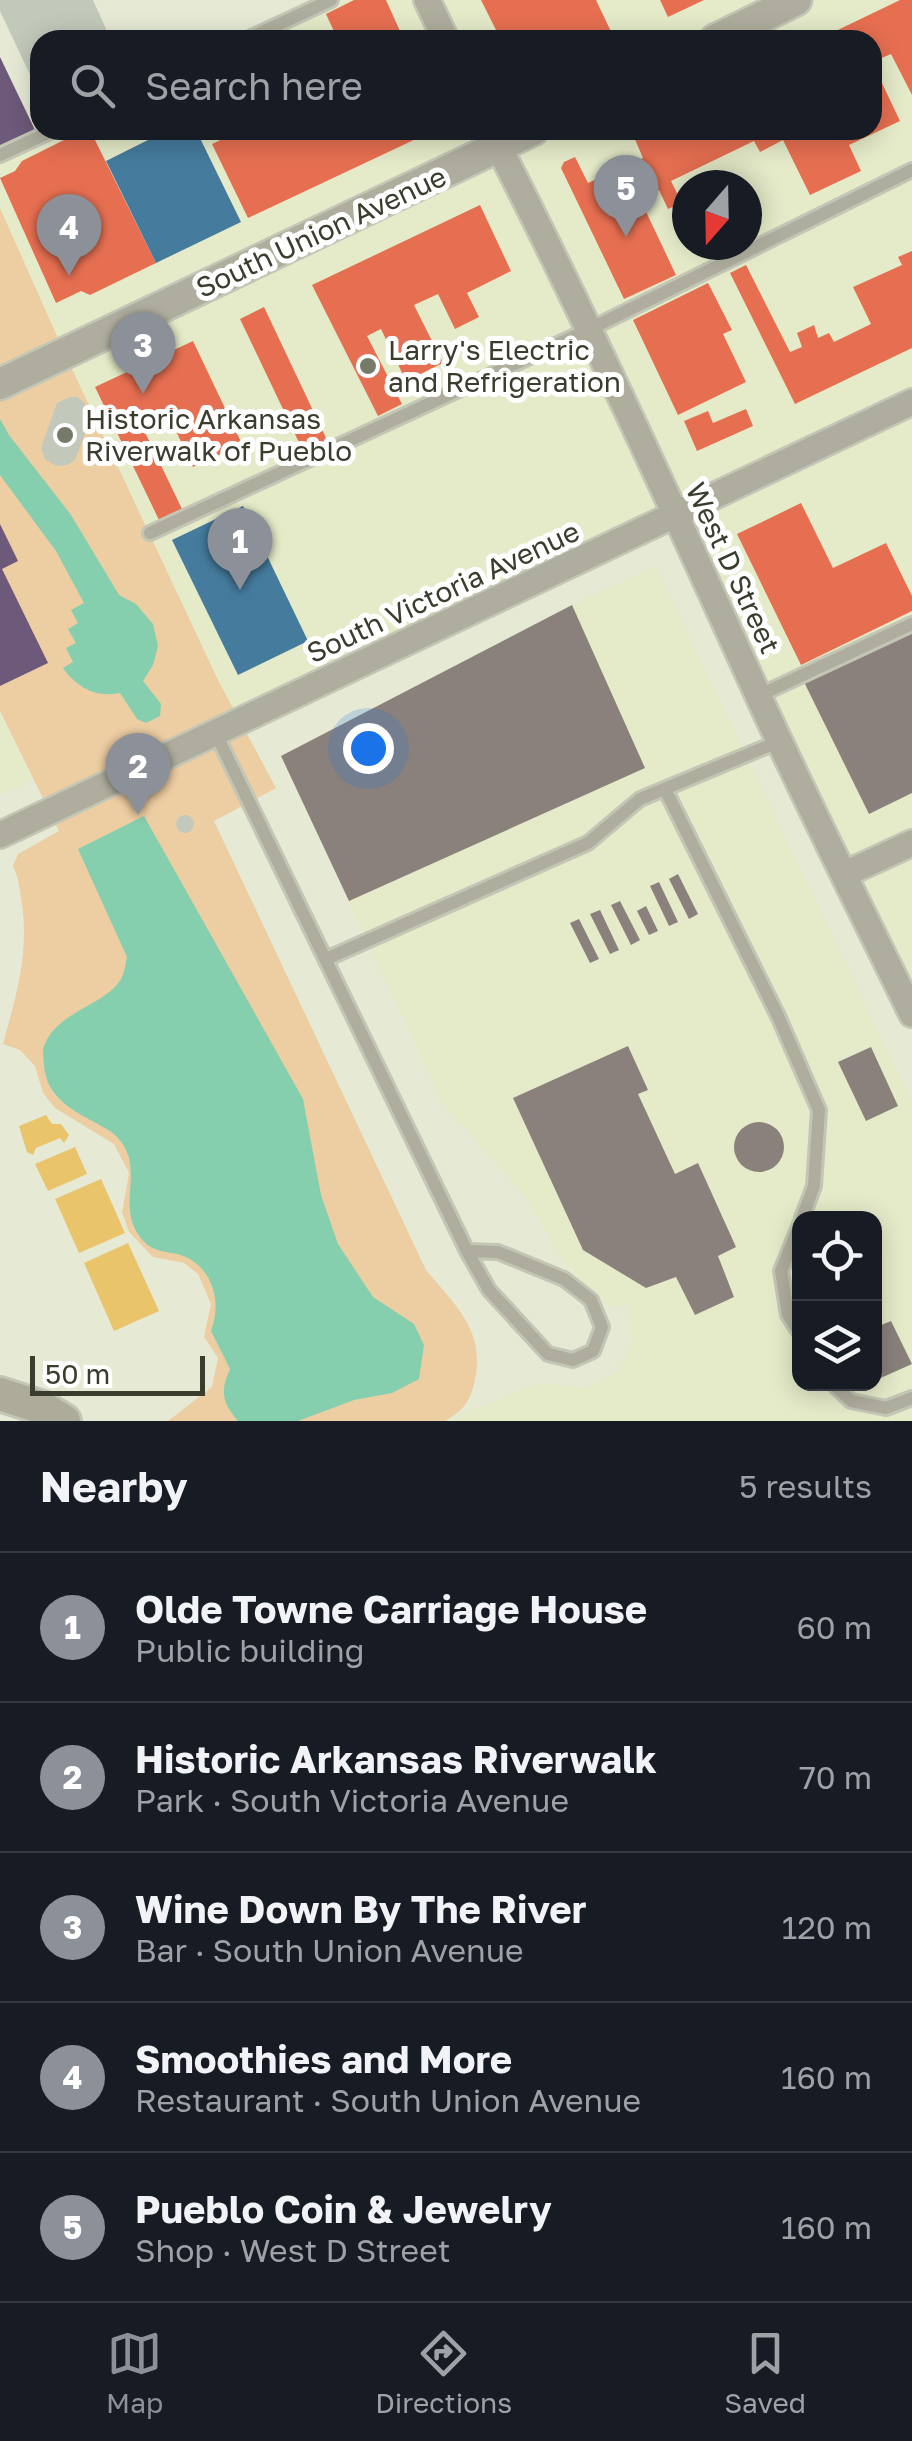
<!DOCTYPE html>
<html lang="en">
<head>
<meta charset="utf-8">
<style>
	:root { --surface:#171b24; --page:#242831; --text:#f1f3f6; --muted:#9ea1a6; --line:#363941; --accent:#8c9099 }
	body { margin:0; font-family:"Golos Text",sans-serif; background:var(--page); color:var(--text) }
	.controls { position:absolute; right:30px; bottom:30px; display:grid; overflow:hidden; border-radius:20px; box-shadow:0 5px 25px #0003 }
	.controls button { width:90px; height:90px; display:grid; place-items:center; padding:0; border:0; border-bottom:2px solid var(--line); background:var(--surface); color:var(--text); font:50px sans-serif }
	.compass { position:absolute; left:672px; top:170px; width:90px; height:90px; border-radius:50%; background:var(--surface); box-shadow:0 5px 25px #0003; rotate:200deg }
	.scale { position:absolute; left:30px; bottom:25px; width:175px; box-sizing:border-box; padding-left:10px; border:5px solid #3a3d2e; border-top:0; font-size:28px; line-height:35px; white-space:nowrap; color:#3a3d2e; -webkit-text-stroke:8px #fff; paint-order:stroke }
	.you { position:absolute; left:368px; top:748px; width:35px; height:35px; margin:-25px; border:8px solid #fff; border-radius:50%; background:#1a73e8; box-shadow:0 0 0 15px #1a73e833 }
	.badge { display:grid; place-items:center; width:65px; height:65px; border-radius:50%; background:var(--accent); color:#fff; font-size:32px; font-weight:700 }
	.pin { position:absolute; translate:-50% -82px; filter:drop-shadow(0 2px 5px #0008) }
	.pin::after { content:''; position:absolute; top:52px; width:35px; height:30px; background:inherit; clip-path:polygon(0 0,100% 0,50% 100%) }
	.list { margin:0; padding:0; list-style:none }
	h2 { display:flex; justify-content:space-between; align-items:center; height:130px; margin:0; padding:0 40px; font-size:42px }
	h2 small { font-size:32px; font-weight:400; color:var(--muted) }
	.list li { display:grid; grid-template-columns:65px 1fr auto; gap:30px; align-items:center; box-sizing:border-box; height:150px; padding:0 40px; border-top:2px solid var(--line) }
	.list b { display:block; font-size:38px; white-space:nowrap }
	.list p { margin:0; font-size:32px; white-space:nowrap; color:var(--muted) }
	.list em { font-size:32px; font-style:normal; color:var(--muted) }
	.icon { flex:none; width:55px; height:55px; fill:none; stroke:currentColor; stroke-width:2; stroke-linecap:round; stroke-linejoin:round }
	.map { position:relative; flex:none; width:912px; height:1421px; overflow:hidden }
	.search { position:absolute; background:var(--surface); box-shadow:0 5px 25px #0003; left:30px; right:30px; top:30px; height:110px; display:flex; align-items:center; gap:25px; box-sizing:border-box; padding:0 35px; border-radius:30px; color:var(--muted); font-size:38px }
	.sheet { height:880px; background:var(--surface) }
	nav { display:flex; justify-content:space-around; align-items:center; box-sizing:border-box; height:140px; border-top:2px solid var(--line); background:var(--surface); font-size:28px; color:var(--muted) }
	nav a { display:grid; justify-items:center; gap:5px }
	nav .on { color:var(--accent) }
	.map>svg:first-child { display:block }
	.built { fill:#e5ebc9; fill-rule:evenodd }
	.green { fill:#edcda2 }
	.water { fill:#85cfae }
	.homes { fill:#e9c46a }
	.shops { fill:#e76f51 }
	.offices { fill:#6d597a }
	.public { fill:#457b9d }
	.industry { fill:#8a817c }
	.building { fill:#c2c9ba }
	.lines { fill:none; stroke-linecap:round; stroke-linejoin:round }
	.service-casing { stroke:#c3c6b5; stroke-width:18 }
	.minor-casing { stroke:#c3c6b5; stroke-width:30 }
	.tertiary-casing { stroke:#c3c6b5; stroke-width:35 }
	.secondary-casing { stroke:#c3c6b5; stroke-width:38 }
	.service { stroke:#afae9e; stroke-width:12 }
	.minor { stroke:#afae9e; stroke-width:25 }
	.tertiary { stroke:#afae9e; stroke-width:30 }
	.secondary { stroke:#adab9a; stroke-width:32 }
	.poi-dot { fill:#767a68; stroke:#fff; stroke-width:4 }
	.labels { text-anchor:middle; stroke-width:10; stroke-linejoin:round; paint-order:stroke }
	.street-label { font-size:28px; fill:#3a3d2e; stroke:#fff }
	.poi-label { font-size:28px; fill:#3a3d2e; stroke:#fff; text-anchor:start }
</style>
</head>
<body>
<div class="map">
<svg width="912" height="1421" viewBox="0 0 912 1421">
	<rect width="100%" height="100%" fill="#e6ead5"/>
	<g class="built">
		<path d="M331 0H912V1014L676 514 241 721 218 680 65 354 0 208V155L54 130H872V40H245ZM687 185H747V245H687Z"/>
		<path d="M656 566 912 1101V1421H447L537 1383 587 1388 618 1371 631 1346 630 1305 609 1307 573 1272 560 1256 525 1196 443 1104 281 756 572 605ZM800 1218H874V1384H800Z"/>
		<polygon points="0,713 33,780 0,795"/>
	</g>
	<path class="green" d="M0 208 65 354 218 680 276 788 214 821 426 1270C455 1305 485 1330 475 1379 471 1401 464 1410 445 1421H168L212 1387 218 1358 204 1337 211 1304 198 1274 184 1263 153 1257 129 1232 122 1212 129 1173 114 1144 55 1108 43 1093 35 1066 20 1050 3 1044C16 996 29 955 22 904 20 890 19 879 13 866L18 854 59 831 0 711Z"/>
	<g class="water">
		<path d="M0 419 9 435 71 515 119 595 136 604 153 624 158 646 153 665 143 681 161 704 160 716 146 723 137 719 120 693C96 698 77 688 63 668L73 662 66 648 76 643 68 629 78 623 71 610 84 603 56 551 0 475Z"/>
		<path d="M144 816 303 1099 321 1195 338 1244 373 1297 414 1324 424 1345 419 1379 392 1393 354 1400 298 1421H238C222 1402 220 1392 230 1369L211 1331C221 1304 215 1273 188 1258 170 1249 154 1256 140 1237 115 1204 147 1169 117 1137 112 1131 104 1128 98 1124 73 1111 46 1097 44 1065 44 1065 43 1051 43 1050 52 1012 106 1006 121 979 125 972 125 965 127 957L78 849Z"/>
	</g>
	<g class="homes">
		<polygon points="46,1115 52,1124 61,1124 69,1135 64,1143 60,1138 36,1148 33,1155 27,1152 19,1126"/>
		<polygon points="75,1147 87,1174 48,1191 35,1164"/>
		<polygon points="101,1179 125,1233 79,1253 55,1199"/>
		<polygon points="128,1243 159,1311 114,1331 84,1263"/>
	</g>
	<g class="shops">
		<polygon points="354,0 386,0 404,40 338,40 326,14"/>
		<polygon points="481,0 596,0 615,40 501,40"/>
		<polygon points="660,0 704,0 668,17"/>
		<polygon points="900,0 912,0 912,95 891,54 872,62 900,121 849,145 861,171 810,195 783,140 760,152 754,141 671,181 682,203 668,209 659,190 640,199 676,275 624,299 561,168 564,162 575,157 588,183 643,158 631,130 872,130 872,40 817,40"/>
		<polygon points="84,130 90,130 156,263 90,295 81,291 56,303 0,178 15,171 22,161"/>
		<polygon points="242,130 435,130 248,218 212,144"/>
		<polygon points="480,205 511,271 467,293 479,317 455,329 438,294 414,305 443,363 406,381 381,329 367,336 402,404 378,416 312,285"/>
		<polygon points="912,251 912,348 795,404 730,273 746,265 790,352 802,347 797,333 814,325 818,338 829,333 834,342 871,324 853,287 902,265 898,257"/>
		<polygon points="708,283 732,330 723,334 746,382 678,415 633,320"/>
		<polygon points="264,307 327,440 303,451 240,319"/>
		<polygon points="193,341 242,444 193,467 167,412 141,424 182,509 159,520 95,387"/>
		<polygon points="746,409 753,426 697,451 684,421 708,411 713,423"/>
		<polygon points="801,503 833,568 886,543 912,596 912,611 801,665 737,534"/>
	</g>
	<g class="offices">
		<polygon points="0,57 35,130 0,146"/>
		<polygon points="0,524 18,561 2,569 48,663 0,686"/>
	</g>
	<g class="public">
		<polygon points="153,130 196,130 241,222 156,263 106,161 156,136"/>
		<polygon points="243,506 308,641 238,675 172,540"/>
	</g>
	<g class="industry">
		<polygon points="572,605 645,768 349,901 281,756"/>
		<polygon points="912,630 912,793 869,814 804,682"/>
		<polygon points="678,874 698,914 689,919 669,879"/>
		<polygon points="659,882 678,922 669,926 650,886"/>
		<polygon points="620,901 640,940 631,945 611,905"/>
		<polygon points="646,906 658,931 649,935 637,911"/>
		<polygon points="600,910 619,950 610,954 590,914"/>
		<polygon points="579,919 599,959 590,963 570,923"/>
		<polygon points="628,1046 648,1090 638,1094 675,1174 698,1163 736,1247 718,1256 734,1297 695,1315 676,1277 646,1288 583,1250 513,1098"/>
		<polygon points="871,1047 898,1106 866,1121 838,1062"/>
		<circle cx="759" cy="1147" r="25"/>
		<polygon points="891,1321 912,1364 874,1381 874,1328"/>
	</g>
	<g class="building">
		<polygon points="0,0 93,0 111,40 40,40 40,96 0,11"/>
		<polygon points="70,397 77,397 84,402 91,418 75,460 67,465 56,466 45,459 41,448 57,403"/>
		<circle cx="185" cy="824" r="9"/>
	</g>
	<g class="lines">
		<defs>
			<g id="service">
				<polyline points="245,40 331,0"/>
				<polyline points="0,155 54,130"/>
				<polyline points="150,533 588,330 912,170"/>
				<polyline points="758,696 912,624"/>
				<polyline points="215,732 467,1251 489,1290 548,1354 573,1360 593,1351 602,1327 591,1300 564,1279 498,1252 467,1251"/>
				<polyline points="665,789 778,1016 819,1110 814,1186 802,1218"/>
				<polyline points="326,959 588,843 640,799 780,741"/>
				<polyline points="800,1224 781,1271 788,1315 800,1333"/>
				<polyline points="833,1384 851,1401 886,1408 912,1398"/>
			</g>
			<g id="minor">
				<polyline points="427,0 446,40"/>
				<path d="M490 130C585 315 671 504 757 693 806 801 860 907 912 1014"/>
				<polyline points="0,835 912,402"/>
				<polyline points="845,874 912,843"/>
			</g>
			<g id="tertiary">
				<polyline points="715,40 796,0"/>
				<polyline points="0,384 533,130"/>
			</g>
			<polyline id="secondary" points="0,1394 43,1408 64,1421"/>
		</defs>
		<use href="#service" class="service-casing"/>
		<use href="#minor" class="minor-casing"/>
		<use href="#tertiary" class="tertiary-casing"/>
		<use href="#secondary" class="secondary-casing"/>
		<use href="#service" class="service"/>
		<use href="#minor" class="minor"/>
		<use href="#tertiary" class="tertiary"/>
		<use href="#secondary" class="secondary"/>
	</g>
	<g class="poi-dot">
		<circle cx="368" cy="366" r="10"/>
		<circle cx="65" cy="435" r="10"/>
	</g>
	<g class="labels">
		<g class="street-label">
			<text transform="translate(321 232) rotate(-25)" y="10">South Union Avenue</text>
			<text transform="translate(733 568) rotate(65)" y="10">West D Street</text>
			<text transform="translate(443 592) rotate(-25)" y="10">South Victoria Avenue</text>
		</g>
		<g class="poi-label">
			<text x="388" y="360">Larry's Electric<tspan x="388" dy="32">and Refrigeration</tspan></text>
			<text x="85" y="429">Historic Arkansas<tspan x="85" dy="32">Riverwalk of Pueblo</tspan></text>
		</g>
	</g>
</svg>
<div class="controls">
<button><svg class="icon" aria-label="locate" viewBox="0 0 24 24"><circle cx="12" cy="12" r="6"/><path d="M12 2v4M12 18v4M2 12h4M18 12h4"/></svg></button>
<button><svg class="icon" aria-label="layers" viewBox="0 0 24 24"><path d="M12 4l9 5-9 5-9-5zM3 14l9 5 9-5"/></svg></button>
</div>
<svg class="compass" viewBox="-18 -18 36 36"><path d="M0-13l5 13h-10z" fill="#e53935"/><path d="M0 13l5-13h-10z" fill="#9ea1a6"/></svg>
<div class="scale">50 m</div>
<div class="you"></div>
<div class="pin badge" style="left:240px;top:590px">1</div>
<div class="pin badge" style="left:138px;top:815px">2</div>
<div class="pin badge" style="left:143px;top:394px">3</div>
<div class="pin badge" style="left:69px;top:276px">4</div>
<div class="pin badge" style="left:626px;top:237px">5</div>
<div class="search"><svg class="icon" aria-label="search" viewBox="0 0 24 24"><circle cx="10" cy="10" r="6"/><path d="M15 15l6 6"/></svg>Search here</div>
</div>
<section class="sheet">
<h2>Nearby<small>5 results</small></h2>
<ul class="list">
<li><span class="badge">1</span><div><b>Olde Towne Carriage House</b><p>Public building</p></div><em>60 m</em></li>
<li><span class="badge">2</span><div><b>Historic Arkansas Riverwalk</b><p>Park · South Victoria Avenue</p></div><em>70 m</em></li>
<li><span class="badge">3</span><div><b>Wine Down By The River</b><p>Bar · South Union Avenue</p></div><em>120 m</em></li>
<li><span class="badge">4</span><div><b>Smoothies and More</b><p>Restaurant · South Union Avenue</p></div><em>160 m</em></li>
<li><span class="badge">5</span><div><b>Pueblo Coin &amp; Jewelry</b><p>Shop · West D Street</p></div><em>160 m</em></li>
</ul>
</section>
<nav>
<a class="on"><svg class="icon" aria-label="map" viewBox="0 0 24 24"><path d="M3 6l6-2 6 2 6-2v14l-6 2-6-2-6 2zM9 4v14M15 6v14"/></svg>Map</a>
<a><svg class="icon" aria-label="directions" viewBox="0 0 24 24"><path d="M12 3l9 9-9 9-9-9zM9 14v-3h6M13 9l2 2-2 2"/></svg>Directions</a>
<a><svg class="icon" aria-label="saved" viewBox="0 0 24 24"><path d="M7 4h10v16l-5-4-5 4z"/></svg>Saved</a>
</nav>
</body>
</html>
